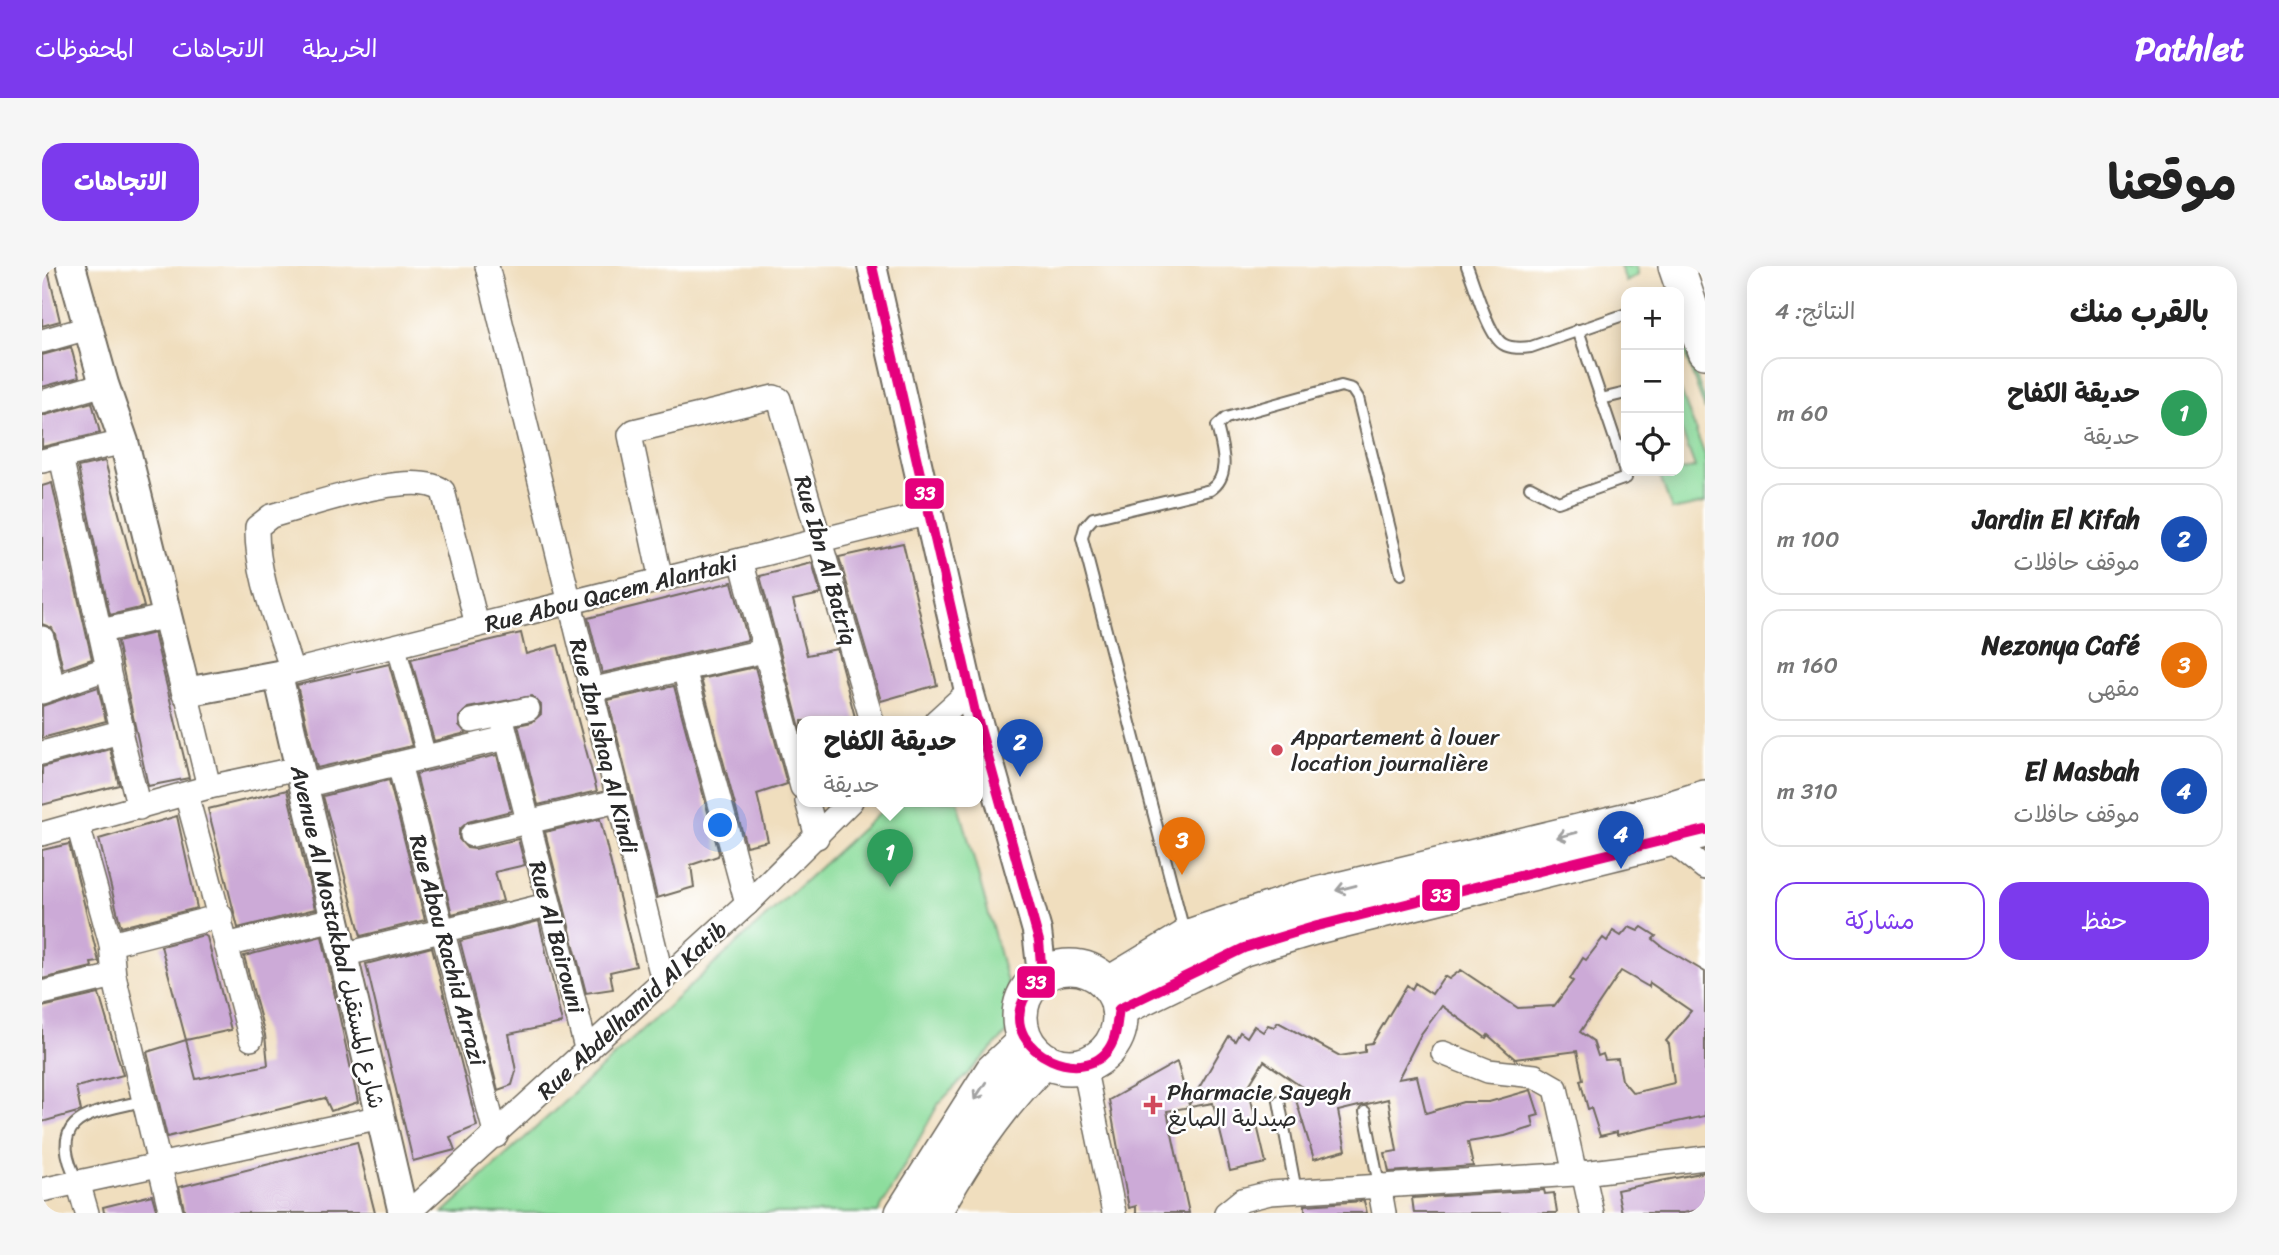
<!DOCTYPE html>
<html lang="ar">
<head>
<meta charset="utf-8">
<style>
	:root { --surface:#fff; --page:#f6f6f6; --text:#222; --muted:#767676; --line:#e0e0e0; --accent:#7c3aed }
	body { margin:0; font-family:Sriracha,"Playpen Sans Arabic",sans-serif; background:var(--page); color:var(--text); direction:rtl }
	.controls { position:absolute; right:21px; top:21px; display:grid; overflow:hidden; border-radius:14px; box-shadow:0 4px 18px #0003 }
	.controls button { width:63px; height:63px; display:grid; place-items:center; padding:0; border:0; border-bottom:2px solid var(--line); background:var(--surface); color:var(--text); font:35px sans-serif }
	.you { position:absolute; left:679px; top:560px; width:24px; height:24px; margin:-18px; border:5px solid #fff; border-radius:50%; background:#1a73e8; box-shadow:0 0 0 10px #1a73e833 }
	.badge { display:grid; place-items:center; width:46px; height:46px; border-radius:50%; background:var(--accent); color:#fff; font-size:23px; font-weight:700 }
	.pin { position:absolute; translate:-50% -58px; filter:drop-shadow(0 2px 4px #0008) }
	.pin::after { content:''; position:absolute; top:37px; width:24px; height:21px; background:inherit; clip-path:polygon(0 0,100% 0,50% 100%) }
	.popup { position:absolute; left:755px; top:450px; width:186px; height:91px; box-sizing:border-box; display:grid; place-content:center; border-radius:14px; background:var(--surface); filter:drop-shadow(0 2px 5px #0005); font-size:23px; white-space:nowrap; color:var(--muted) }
	.popup b { font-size:26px; color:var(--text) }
	.popup::after { content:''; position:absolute; left:50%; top:100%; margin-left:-14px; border:14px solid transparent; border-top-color:var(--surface) }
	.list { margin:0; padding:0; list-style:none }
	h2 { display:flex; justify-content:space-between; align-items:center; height:91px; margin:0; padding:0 28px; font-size:30px }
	h2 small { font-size:23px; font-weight:400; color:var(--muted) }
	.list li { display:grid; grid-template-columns:46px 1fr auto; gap:21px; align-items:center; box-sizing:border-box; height:112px; margin:0 14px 14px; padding:0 14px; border:2px solid var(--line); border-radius:21px }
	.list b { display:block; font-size:26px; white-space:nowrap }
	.list p { margin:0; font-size:23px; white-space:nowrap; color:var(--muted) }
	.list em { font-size:23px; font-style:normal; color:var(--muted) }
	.actions { display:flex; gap:14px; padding:21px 28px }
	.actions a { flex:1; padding:16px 0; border:2px solid var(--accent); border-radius:21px; text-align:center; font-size:24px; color:var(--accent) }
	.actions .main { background:var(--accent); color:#fff }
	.icon { flex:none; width:38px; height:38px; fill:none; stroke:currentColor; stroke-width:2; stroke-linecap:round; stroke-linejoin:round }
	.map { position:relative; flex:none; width:1663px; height:947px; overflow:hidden; direction:ltr; border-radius:21px }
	header { display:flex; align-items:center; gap:42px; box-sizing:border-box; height:98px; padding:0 35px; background:var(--accent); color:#fff }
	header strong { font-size:33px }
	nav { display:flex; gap:38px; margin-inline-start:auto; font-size:24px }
	.intro { display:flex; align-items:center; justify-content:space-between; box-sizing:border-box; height:168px; padding:0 42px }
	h1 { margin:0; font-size:49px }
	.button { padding:18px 32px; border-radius:21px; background:var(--accent); color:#fff; font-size:24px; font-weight:700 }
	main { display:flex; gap:42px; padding:0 42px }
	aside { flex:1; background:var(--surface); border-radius:21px; box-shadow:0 4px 18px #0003 }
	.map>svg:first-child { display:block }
	.green { fill:#8ddd9d; stroke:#5c8464; stroke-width:2 }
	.building { fill:#ccaad7; fill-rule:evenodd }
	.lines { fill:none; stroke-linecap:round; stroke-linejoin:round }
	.service-casing { stroke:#706a5e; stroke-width:14 }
	.pedestrian-casing { stroke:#706a5e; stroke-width:21 }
	.minor-casing { stroke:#706a5e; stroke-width:26 }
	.tertiary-casing { stroke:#706a5e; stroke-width:32 }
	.primary-casing { stroke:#706a5e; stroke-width:38 }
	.service { stroke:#fff; stroke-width:10 }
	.pedestrian { stroke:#fff; stroke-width:18 }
	.minor { stroke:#fff; stroke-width:23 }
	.tertiary { stroke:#fff; stroke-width:28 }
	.primary { stroke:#fff; stroke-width:35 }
	.bus-1-casing { stroke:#fff; stroke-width:16 }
	.bus-1 { stroke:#e5007d; stroke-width:10 }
	.oneway { stroke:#a0a0a0 }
	.poi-dot { fill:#d1495b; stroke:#fff; stroke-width:2.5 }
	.labels { text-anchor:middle; stroke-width:5; stroke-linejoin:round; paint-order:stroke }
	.street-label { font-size:23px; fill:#2b2b2b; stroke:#fff }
	.poi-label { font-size:23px; fill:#2b2b2b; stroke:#fff; text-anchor:start }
	.line-badge { stroke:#fff; stroke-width:2.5 }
	.badge-label { font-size:19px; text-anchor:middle; font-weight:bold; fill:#fff }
</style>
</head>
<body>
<header>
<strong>Pathlet</strong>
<nav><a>الخريطة</a><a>الاتجاهات</a><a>المحفوظات</a></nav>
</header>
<div class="intro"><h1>موقعنا</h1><a class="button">الاتجاهات</a></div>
<main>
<aside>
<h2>بالقرب منك<small>النتائج: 4</small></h2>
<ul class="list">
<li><span class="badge" style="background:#2e9e5b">1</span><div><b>حديقة الكفاح</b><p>حديقة</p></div><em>60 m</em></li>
<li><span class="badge" style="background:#1a4fb4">2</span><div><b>Jardin El Kifah</b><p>موقف حافلات</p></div><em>100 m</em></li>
<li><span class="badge" style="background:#e8710a">3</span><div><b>Nezonya Café</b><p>مقهى</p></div><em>160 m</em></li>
<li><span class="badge" style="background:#1a4fb4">4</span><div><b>El Masbah</b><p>موقف حافلات</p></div><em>310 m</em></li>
</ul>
<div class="actions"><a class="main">حفظ</a><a>مشاركة</a></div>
</aside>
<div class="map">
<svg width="1663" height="947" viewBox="0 0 1663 947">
	<rect width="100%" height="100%" fill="#fff"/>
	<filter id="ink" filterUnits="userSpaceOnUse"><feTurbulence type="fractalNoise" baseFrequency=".0143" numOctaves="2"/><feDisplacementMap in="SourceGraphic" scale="14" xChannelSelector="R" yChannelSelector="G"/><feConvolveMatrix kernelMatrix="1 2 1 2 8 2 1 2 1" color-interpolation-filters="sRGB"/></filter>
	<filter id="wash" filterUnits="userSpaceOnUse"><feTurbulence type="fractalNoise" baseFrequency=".00686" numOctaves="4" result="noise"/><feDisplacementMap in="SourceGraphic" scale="28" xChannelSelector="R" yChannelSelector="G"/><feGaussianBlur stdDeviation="1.57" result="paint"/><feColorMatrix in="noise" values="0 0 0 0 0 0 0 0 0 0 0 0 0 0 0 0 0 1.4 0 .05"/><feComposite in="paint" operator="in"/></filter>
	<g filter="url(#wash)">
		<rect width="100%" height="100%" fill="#f0debe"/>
		<g class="green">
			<polygon points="1578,0 1595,0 1596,9 1584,16"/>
			<polygon points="1641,73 1663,135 1663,144 1638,74"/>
			<polygon points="1637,120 1663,190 1663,237 1630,244 1618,210 1653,201 1637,158"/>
			<polygon points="850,535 916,535 976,756 897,837 836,947 401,947"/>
		</g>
		<g id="blocks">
			<g class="building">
				<polygon points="0,5 6,5 18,55 0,60"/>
				<polygon points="29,81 37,111 0,121 0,89"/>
				<polygon points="50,136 58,167 0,181 0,150"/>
				<polygon points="63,195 102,341 68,349 36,201"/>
				<polygon points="10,217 50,393 21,403 13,368 10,362 0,358 0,220"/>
				<polygon points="861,277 895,419 839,435 797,291"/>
				<polygon points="770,297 779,328 751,334 765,389 795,383 814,455 760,455 760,469 718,310"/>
				<polygon points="690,316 706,374 560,407 546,352"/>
				<polygon points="112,367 147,512 106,520 75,376"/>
				<polygon points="479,367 484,388 516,379 555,525 496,539 476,459 490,456 499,448 499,439 490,430 426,442 417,451 417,459 424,467 392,475 369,393"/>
				<polygon points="347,398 370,480 275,502 255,419"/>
				<polygon points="713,401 745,518 715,528 726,575 704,580 659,413"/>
				<polygon points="632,420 677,587 676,590 649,599 652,621 615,632 566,434"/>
				<polygon points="56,421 64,455 0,472 0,440"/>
				<polygon points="68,483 77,519 0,539 0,501"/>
				<polygon points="455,489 469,545 426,556 417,564 417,573 425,582 433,583 476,573 483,599 453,606 461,635 410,648 374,508"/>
				<polygon points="347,514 383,654 319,670 281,530"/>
				<polygon points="245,524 273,643 196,662 166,543"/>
				<polygon points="135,550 155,642 79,661 57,573"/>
				<polygon points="558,553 594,700 568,706 571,723 544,727 503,566"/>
				<polygon points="27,578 57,696 49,697 50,701 0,713 0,584"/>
				<polygon points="497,655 520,757 467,768 474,805 470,819 456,824 418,675"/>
				<path d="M1587 661 1596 665 1600 661 1614 670 1611 673 1621 681 1663 706V850L1575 869V866L1558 870 1549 842 1546 843 1538 814 1541 813 1535 785 1473 793 1446 769 1444 772 1400 740 1379 768 1356 813 1375 810 1384 847 1421 836H1447L1489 824 1497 849 1490 851 1492 861 1463 870 1426 876 1431 900 1347 906 1343 887 1355 885 1346 833 1296 845 1304 884 1272 893 1254 834 1271 829 1222 795 1206 821 1224 897 1188 905 1171 837 1125 845 1147 947H1094V940L1087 942 1067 834 1135 796 1147 839 1187 770 1193 775 1198 766 1205 771 1212 760 1221 766 1226 759 1232 761 1236 756 1298 790 1323 786V778L1330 777 1365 719 1370 723 1373 717 1390 728 1402 710 1407 713 1419 704 1476 742 1512 740 1531 715 1528 713 1541 692 1544 694 1561 672 1565 675 1571 665 1579 670ZM1579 705 1607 721 1608 717 1649 745 1624 775 1627 778 1632 817 1591 827 1580 814 1576 793 1563 794 1561 788 1556 790 1551 775 1538 766Z"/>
				<polygon points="162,669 165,671 189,764 144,774 119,680"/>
				<polygon points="280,670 316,836 289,845 283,832 125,871 105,786 144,774 154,813 226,799 223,769 202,690"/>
				<polygon points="390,681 435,860 408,871 413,884 371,895 324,698"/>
				<polygon points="57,728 81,809 34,821 39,845 0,856 0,741"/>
				<polygon points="315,876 333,947 143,947 137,921"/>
				<polygon points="1663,906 1663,943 1641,947 1580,947 1575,924"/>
				<polygon points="1502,924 1503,928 1512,927 1515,947 1372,947 1370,932"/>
				<polygon points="110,929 115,947 62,947 61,941"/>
				<polygon points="1322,935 1325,947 1263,947 1263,939"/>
			</g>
		</g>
	</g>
	<g filter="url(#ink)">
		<use href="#blocks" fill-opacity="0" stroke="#706a5e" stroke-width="2"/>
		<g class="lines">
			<defs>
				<g id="service">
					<path d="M1425 0C1432 17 1446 69 1461 78 1469 83 1480 82 1489 81L1584 48"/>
					<polyline points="1536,64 1579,191 1584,190"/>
					<polyline points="1559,133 1584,127"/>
					<polyline points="1488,221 1516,236 1584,212 1579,191"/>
					<path d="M1143 669 1040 272 1043 261 1051 252 1168 224C1190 210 1180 181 1175 160L1184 152 1299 120 1310 123 1316 132 1359 308"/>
					<polyline points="1237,835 1254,925"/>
					<polyline points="1323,846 1337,919"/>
					<path d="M36 916C1 850 51 847 101 835"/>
				</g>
				<polyline id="pedestrian" points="354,380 385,492"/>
				<g id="minor">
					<polyline points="445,0 621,715"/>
					<polyline points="0,75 46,62"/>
					<polyline points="0,136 62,118"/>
					<polyline points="0,195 82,176"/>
					<polyline points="699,294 760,521"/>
					<polyline points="619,314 588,169 592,165 732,131 737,133 830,455"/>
					<polyline points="59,365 126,350"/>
					<polyline points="0,372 11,422"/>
					<polyline points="642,403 705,638"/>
					<path d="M250 405C236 359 214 310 215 261L229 250C264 241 372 201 401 225L435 359"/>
					<polyline points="236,409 887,247"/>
					<polyline points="548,424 722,385"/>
					<polyline points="0,426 66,402 19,191"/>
					<polyline points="144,426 167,521"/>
					<polyline points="459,449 545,786"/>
					<polyline points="430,455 486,443"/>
					<polyline points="894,455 927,425"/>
					<polyline points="78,466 97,542"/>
					<polyline points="0,487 78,466 80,463 66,404"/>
					<polyline points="357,498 454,870"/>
					<polyline points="261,520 464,472"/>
					<path d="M144 528C167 610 187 691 209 773"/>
					<polyline points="765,535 775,571"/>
					<polyline points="36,559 69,678 72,710 129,947"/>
					<polyline points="0,568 167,521 257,502"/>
					<polyline points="430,569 575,535"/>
					<polyline points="1625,572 1663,602"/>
					<polyline points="69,678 179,650"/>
					<polyline points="184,679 292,653"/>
					<polyline points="300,689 505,639"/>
					<polyline points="0,727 72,710"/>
					<polyline points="1401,787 1446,805 1493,810 1514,822 1533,908"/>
					<polyline points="1042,800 1072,947"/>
					<polyline points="1541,906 1550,947"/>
					<polyline points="36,916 45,947"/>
					<polyline points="1337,919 1342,947"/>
					<polyline points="0,924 339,851"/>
					<polyline points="366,947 705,638 809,535"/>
					<polyline points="1184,947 1200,934 1228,927 1533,908 1663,892"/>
				</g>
				<g id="tertiary">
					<polyline points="29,0 62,118 82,176 144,426 236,409 361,947"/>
					<polyline points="830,0 927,425 995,665 1000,709"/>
				</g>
				<g id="primary">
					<polyline points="1634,0 1663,85"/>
					<circle cx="1028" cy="751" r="50"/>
					<polyline points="1066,719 1144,672 1259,633 1615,547 1663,532"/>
					<polyline points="1077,743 1202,682 1275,660 1663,564"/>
					<polyline points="861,947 951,805 983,775"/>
					<path d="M891 947C921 893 957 838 1002 795"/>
				</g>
			</defs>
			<use href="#service" class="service-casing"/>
			<use href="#pedestrian" class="pedestrian-casing"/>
			<use href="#minor" class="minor-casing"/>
			<use href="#tertiary" class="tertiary-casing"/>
			<use href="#primary" class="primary-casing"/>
			<use href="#service" class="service"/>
			<use href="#pedestrian" class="pedestrian"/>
			<use href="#minor" class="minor"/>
			<use href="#tertiary" class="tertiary"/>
			<use href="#primary" class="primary"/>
			<defs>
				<g id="bus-1">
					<polyline points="830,0 935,455"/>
					<path d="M936 455 997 675 1000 709C994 717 985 726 981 735 957 786 1050 827 1071 775 1075 766 1075 753 1077 743L1202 682 1275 660 1663 564"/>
				</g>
			</defs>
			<use href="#bus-1" class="bus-1-casing"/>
			<use href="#bus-1" class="bus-1"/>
		</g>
		<defs><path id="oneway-shaft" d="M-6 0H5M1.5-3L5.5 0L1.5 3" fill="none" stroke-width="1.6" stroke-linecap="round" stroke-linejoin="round" transform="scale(1.75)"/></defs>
		<g class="oneway">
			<use href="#oneway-shaft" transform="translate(1525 569) rotate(166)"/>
			<use href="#oneway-shaft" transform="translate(1304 622) rotate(166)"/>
			<use href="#oneway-shaft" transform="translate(938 825) rotate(123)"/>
		</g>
	</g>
	<g class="poi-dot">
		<circle cx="1235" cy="484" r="7"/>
		<path d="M1107.5 828.5h7v7h7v7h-7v7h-7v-7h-7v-7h7z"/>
	</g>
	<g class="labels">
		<g class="street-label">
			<text transform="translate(784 294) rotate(74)" y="8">Rue Ibn Al Batriq</text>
			<text transform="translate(569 327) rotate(-14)" y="8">Rue Abou Qacem Alantaki</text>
			<text transform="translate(562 480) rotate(76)" y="8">Rue Ibn Ishaq Al Kindi</text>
			<text transform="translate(296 671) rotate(77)" y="8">Avenue Al Mostakbal شارع المستقبل</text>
			<text transform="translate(515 671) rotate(75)" y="8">Rue Al Bairouni</text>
			<text transform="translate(406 684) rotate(75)" y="8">Rue Abou Rachid Arrazi</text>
			<text transform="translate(590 744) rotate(-43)" y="8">Rue Abdelhamid Al Katib</text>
		</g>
		<g class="poi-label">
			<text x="1249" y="479">Appartement à louer<tspan x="1249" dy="26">location journalière</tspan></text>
			<text x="1125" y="834">Pharmacie Sayegh<tspan x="1125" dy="26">صيدلية الصايغ</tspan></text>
		</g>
	</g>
	<g class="line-badge">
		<rect x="862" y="211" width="41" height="33" rx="7" fill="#e5007d"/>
		<rect x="1379" y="612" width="40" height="34" rx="7" fill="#e5007d"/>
		<rect x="974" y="699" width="40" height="34" rx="7" fill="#e5007d"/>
	</g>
	<g class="badge-label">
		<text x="883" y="234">33</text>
		<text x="1399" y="636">33</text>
		<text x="994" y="723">33</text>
	</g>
</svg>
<div class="controls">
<button>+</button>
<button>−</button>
<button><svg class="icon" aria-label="locate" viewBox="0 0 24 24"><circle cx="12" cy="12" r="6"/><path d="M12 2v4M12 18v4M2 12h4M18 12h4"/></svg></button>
</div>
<div class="you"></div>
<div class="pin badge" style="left:848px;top:621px;background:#2e9e5b">1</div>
<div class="popup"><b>حديقة الكفاح</b>حديقة</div>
<div class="pin badge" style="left:978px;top:511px;background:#1a4fb4">2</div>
<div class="pin badge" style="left:1140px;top:609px;background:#e8710a">3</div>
<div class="pin badge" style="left:1579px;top:603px;background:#1a4fb4">4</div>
</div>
</main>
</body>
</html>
